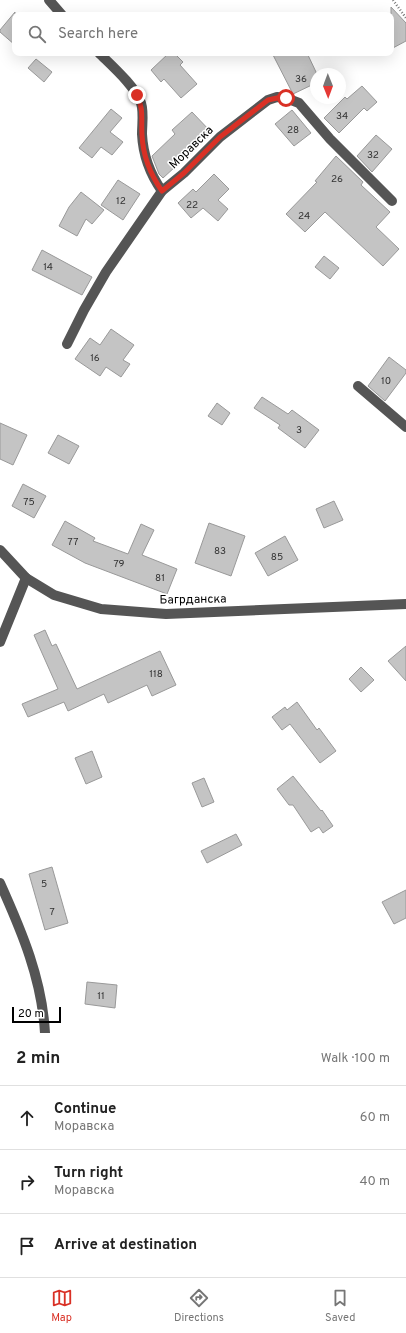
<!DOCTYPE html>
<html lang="en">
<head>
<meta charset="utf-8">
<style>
	:root { --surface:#fff; --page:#f6f6f6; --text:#222; --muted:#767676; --line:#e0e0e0; --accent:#d93025 }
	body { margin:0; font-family:Overpass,sans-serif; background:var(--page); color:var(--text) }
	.compass { position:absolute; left:310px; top:68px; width:36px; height:36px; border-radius:50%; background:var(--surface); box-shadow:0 4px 16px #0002; rotate:179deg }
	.scale { position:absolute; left:12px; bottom:10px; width:49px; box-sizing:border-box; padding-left:4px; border:2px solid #000; border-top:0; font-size:11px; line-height:14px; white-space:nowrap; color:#000; -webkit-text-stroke:3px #fff; paint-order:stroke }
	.stop { position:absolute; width:12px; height:12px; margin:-9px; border:3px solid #d93025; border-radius:50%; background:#fff }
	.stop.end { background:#d93025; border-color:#fff; box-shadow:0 1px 4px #0008 }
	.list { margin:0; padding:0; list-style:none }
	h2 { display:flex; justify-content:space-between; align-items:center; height:52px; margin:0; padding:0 16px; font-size:17px }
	h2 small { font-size:13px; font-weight:400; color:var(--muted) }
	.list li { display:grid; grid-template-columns:26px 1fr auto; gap:12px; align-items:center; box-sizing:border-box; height:64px; padding:0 16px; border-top:1px solid var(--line) }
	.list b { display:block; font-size:15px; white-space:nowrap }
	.list p { margin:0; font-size:13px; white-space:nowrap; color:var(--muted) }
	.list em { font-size:13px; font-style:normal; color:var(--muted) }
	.icon { flex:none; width:22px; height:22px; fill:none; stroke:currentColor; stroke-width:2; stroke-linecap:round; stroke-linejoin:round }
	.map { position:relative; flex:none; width:406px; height:1033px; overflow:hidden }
	.search { position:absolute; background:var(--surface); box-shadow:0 4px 16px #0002; left:12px; right:12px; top:12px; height:44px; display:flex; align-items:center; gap:10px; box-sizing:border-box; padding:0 14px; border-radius:8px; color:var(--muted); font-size:15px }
	.sheet { height:244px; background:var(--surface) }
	nav { display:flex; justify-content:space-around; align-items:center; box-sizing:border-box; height:56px; border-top:1px solid var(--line); background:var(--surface); font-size:11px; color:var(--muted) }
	nav a { display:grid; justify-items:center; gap:2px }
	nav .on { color:var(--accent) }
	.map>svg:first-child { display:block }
	.building { fill:#c4c4c4; stroke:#999 }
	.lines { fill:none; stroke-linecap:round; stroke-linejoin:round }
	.path { stroke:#777; stroke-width:2.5; stroke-dasharray:1 2; stroke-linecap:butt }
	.minor { stroke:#555; stroke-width:10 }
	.route { stroke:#d93025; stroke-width:5 }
	.labels { text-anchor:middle; stroke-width:3; stroke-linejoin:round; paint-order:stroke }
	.number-label { font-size:10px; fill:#313131 }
	.street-label { font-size:12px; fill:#000; stroke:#fff }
</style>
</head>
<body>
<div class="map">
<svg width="406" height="1033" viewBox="0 0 406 1033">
	<rect width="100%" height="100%" fill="#fff"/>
	<g class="building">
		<polygon points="391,7 406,23 406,41 391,49"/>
		<polygon points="15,12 15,45 0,32 0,30"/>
		<polygon points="169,53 174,53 183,62 180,65 197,84 181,98 164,79 161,82 151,70"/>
		<polygon points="272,53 307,53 316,72 316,83 293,94"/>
		<polygon points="36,59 52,72 44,82 28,68"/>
		<polygon points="362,86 377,102 367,111 364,108 339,133 324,118 345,97 347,99"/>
		<polygon points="111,109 122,118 110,132 123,142 112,155 101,147 92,158 79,148"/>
		<polygon points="292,110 311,133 294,146 275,124"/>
		<polygon points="192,112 212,133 163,178 159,174 152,156 175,134 172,130"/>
		<polygon points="376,135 392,149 372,172 357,156"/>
		<polygon points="336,156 363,182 361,185 390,212 376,227 399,249 383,266 325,212 305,232 286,214 317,182 315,181"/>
		<polygon points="214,174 229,189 218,200 228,209 218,221 203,208 191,218 178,203 193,189 196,192"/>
		<polygon points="118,180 140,194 123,220 101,205"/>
		<polygon points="81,192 104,210 92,224 86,219 77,236 59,226 69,207"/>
		<polygon points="42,250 92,277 82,295 32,270"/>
		<polygon points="324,256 339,268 330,279 315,267"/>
		<polygon points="111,329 134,345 123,360 130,364 121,377 106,367 100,376 75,359 90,338 100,345"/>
		<polygon points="389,357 406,370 406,373 385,401 368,386"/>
		<polygon points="262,397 288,414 292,410 319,430 305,448 278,428 280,425 254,408"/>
		<polygon points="217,403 230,413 222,425 208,416"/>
		<polygon points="0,423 27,435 13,465 0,459"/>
		<polygon points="58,435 79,446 69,464 48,453"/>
		<polygon points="23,484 46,496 34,518 12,506"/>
		<polygon points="334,501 343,520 324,528 316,509"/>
		<polygon points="65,521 95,538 93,541 128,554 141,524 154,530 142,555 177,569 167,594 85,563 52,545"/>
		<polygon points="209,523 245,536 231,576 195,563"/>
		<polygon points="285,536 298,560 268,576 255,553"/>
		<polygon points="45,630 52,646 56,644 77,689 160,651 176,685 152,696 147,685 108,703 104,694 68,711 64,702 28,717 22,704 58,689 34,635"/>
		<polygon points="406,646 406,681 388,661"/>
		<polygon points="361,667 374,680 361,692 349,679"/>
		<polygon points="297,702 317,730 319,728 336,751 320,763 290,724 282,730 272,717 285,707 287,710"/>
		<polygon points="92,751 102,777 86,784 75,758"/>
		<polygon points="293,776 321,811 322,810 333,826 323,833 319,827 311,832 293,805 289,805 277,789"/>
		<polygon points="204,778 214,802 202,807 192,783"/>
		<polygon points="236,834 242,845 207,863 201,851"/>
		<polygon points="52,867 68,923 45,930 29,874"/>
		<polygon points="406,890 406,918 394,924 382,902"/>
		<polygon points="87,982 117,985 115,1008 85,1004"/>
	</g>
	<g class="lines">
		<polyline class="path" points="393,0 406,18"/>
		<g class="minor">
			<polyline points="49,0 62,15"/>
			<path d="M99 53C111 65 136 87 141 103 144 112 142 124 142 134 143 155 150 174 162 191"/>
			<polyline points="67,344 84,310 106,272 162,191 184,173 220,137 268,100 277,97 286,98 299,103 330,139 392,201"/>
			<polyline points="358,386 406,427"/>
			<polyline points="0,550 26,578 54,595 101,609 166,614 406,604"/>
			<polyline points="0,642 26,578"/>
			<path d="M0 883C22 932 42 979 45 1033"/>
		</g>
	</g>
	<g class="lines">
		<path class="route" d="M137 95C144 109 141 120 142 135 143 156 150 174 162 191L184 173 220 137 268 100 277 98H286"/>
	</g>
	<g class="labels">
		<g class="number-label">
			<text x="301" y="82">36</text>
			<text x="342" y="119">34</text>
			<text x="293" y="133">28</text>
			<text x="373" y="158">32</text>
			<text x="337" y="182">26</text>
			<text x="121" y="204">12</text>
			<text x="192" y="208">22</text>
			<text x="304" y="219">24</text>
			<text x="48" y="270">14</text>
			<text x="95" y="361">16</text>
			<text x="386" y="384">10</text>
			<text x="299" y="433">3</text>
			<text x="29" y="505">75</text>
			<text x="73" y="545">77</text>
			<text x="220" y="554">83</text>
			<text x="277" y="560">85</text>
			<text x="119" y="567">79</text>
			<text x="160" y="581">81</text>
			<text x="156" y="677">118</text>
			<text x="44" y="887">5</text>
			<text x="52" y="915">7</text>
			<text x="101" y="999">11</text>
		</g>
		<g class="street-label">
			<text transform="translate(191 147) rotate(-44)" y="4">Моравска</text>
			<text transform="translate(193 599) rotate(-1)" y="4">Багрданска</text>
		</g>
	</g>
</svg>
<svg class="compass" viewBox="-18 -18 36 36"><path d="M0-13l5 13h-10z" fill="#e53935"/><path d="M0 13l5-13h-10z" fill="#767676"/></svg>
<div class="scale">20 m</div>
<div class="stop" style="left:286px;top:98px"></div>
<div class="stop end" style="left:137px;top:95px"></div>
<div class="search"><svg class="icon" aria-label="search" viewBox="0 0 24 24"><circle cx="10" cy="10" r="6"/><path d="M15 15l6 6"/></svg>Search here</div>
</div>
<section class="sheet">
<h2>2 min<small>Walk · 100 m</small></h2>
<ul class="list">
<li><svg class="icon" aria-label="ahead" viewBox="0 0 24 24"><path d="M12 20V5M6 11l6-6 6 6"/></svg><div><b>Continue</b><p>Моравска</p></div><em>60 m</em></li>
<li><svg class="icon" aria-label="right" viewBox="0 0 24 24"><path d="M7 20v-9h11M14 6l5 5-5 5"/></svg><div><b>Turn right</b><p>Моравска</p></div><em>40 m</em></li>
<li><svg class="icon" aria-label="arrive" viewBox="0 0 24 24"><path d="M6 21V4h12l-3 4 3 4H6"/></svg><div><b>Arrive at destination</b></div></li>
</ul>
</section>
<nav>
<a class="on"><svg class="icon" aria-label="map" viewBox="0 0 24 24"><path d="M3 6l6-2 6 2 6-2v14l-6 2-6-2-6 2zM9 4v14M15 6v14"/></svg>Map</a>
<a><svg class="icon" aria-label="directions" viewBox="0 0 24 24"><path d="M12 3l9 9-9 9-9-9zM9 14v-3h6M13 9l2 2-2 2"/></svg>Directions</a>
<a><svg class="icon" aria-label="saved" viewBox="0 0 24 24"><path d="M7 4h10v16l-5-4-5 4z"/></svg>Saved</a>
</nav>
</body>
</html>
